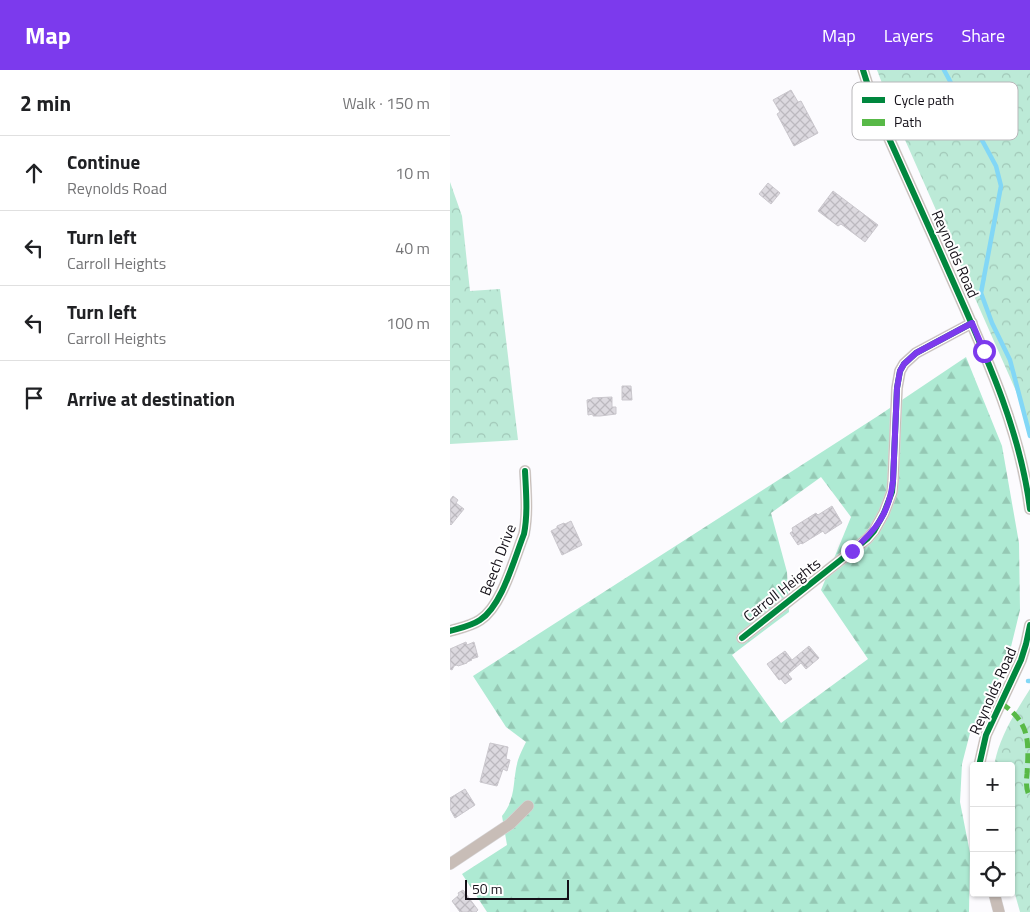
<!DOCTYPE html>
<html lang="en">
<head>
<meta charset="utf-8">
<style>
	:root { --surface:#fff; --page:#f6f6f6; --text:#202124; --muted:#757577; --line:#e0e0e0; --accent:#7c3aed }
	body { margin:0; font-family:"Titillium Web",sans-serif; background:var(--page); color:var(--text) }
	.controls { position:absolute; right:15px; bottom:15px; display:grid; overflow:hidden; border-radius:5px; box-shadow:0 1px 4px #0004 }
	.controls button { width:45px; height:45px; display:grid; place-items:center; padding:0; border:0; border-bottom:1px solid var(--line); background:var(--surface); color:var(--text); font:25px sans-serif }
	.scale { position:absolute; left:15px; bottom:12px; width:104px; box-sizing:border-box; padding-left:5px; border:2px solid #141018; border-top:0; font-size:14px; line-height:18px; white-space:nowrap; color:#141018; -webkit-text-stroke:4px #fff; paint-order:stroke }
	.stop { position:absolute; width:15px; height:15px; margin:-11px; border:4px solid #7c3aed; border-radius:50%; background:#fff }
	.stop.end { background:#7c3aed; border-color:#fff; box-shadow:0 1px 5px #0008 }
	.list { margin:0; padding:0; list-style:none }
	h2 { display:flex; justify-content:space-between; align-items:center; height:65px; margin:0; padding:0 20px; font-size:21px }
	h2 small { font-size:16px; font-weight:400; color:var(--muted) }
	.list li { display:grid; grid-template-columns:32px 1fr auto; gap:15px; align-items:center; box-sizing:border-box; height:75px; padding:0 20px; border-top:1px solid var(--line) }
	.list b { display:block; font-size:19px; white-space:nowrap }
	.list p { margin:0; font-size:16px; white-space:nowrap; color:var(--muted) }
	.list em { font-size:16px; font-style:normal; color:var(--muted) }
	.icon { flex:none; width:28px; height:28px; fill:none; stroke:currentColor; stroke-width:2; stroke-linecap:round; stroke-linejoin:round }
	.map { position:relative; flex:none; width:580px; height:842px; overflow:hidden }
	header { display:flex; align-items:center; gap:30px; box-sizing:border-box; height:70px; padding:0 25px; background:var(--accent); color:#fff }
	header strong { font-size:24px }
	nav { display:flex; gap:28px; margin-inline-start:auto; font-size:18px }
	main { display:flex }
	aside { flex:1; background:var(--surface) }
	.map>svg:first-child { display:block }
	.forest { fill:url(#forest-firs); fill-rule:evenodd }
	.park { fill:url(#park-crowns) }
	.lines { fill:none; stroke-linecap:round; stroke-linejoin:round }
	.stream { stroke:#82d7f6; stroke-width:4.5 }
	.building { fill:url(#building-cross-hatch); stroke:#cac7cd }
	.street-casing { stroke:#d7d6d8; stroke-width:12 }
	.street { stroke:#c8bdb7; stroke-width:11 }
	.quiet { stroke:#58b947; stroke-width:5; stroke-dasharray:10 5; stroke-linecap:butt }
	.cycleway-casing { stroke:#fff; stroke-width:9 }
	.cycleway { stroke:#00873e; stroke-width:6 }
	.route { stroke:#7c3aed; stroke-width:6 }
	.labels { text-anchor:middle; stroke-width:4; stroke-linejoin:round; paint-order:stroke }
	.street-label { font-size:15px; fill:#141018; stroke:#fff }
	.key { fill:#fff; stroke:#b8b7ba; stroke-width:1 }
	.key-label { font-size:14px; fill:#141018 }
</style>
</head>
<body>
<header>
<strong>Map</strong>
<nav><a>Map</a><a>Layers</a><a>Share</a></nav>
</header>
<main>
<aside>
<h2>2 min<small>Walk · 150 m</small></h2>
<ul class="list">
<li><svg class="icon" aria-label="ahead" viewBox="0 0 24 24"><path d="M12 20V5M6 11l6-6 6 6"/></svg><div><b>Continue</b><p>Reynolds Road</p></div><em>10 m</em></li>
<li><svg class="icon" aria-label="left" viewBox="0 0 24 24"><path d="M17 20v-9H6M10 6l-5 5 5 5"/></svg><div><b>Turn left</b><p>Carroll Heights</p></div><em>40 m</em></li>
<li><svg class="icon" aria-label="left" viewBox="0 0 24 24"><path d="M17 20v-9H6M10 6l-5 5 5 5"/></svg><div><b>Turn left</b><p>Carroll Heights</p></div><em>100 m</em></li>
<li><svg class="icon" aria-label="arrive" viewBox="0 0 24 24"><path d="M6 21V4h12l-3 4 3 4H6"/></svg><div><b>Arrive at destination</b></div></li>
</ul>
</aside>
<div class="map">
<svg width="580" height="842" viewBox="0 0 580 842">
	<defs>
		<pattern id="forest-firs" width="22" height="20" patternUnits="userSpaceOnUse" patternTransform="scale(1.25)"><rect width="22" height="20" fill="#aeead3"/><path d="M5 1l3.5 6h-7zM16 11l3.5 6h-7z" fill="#95c8b4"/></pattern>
		<pattern id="park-crowns" width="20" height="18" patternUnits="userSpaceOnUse" patternTransform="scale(1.25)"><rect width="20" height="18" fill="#bcead7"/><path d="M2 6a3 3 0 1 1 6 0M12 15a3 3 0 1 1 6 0" fill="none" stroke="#a1c8b8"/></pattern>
		<pattern id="building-cross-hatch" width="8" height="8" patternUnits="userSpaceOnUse" patternTransform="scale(1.25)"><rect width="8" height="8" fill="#dcd9df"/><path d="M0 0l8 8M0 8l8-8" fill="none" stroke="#bcb9bf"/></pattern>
	</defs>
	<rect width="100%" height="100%" fill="#fcfbfe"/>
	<path class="forest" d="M516 287 552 376 569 473 570 540 557 593 520 663 512 694 510 732 520 783 519 842H37L12 804 57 775 52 746C67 727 62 711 68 690 70 684 73 678 76 672L56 657 23 606 431 344ZM371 407 401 447 371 520 418 589 331 653 282 585 339 542 337 502 321 443Z"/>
	<g class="park">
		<polygon points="427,0 580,0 580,360 566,321 444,45"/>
		<polygon points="0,112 12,146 20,221 50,219 68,370 0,374"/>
		<path d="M580 619V842H570L561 810V696H544C549 667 565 643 580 619Z"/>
	</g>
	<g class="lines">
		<g class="stream">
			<polyline points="494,0 546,96 551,116 531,223 542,253 560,290 580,366"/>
			<polyline points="578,611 580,611"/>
		</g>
	</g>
	<g class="building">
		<polygon points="341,20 348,32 351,31 368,63 344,76 327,44 330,42 323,30"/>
		<polygon points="318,113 330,123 321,134 309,124"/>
		<polygon points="383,121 428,155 415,172 391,154 388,156 368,141"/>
		<polygon points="172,316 181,316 182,330 172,330"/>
		<polygon points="162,327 162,337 166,337 166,344 150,346 143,346 143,344 138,345 137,330 142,329 142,328"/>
		<polygon points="3,426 8,430 6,433 14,439 1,455 0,454 0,430"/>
		<polygon points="382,436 392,453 375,464 373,461 352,474 351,473 348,475 340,463 343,461 342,458 366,443 368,445"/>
		<polygon points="121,451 132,475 112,485 101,461 107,458 107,456 114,453 115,454"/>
		<polygon points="16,572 17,575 24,572 28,587 21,589 22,590 17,592 17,593 8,596 7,595 4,596 2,600 0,599 0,579"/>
		<polygon points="359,576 369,588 356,599 351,593 338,604 342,609 335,614 331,609 329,610 317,594 335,581 342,590"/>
		<polygon points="40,673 58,677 56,689 60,690 57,701 53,699 47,716 30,712"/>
		<polygon points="15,719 25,735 5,748 0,739 0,728"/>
		<polygon points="13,820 28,840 26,842 10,842 2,831 9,825 8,823"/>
	</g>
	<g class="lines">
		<defs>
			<g id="street">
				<path d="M413 0 420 22 429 46C454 102 480 159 505 216 537 288 570 360 580 439"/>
				<path d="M0 561C10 558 21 556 30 550 52 536 64 489 74 464 78 444 76 422 75 401"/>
				<polyline points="292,568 402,481 417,469 424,461 434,443 442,422 443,411 447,318 450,301 454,294 466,283 522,253"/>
				<polyline points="529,696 536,665 571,590 576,574 580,555"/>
				<polyline points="0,794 60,754 78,736"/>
				<polyline points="544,823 549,842"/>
			</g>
		</defs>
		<use href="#street" class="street-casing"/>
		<use href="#street" class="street"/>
		<path class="quiet" d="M551 633C580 653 579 670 577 704 576 713 576 720 580 727"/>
		<defs>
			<g id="cycleway">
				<path d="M413 0 420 22 429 46C454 102 480 159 505 216 537 288 570 360 580 439"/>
				<path d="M0 561C10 558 21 556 30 550 52 536 64 489 74 464 78 444 76 422 75 401"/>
				<polyline points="292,568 402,481 417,469 424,461 434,443 442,422 443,411 447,318 450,301 454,294 466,283 522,253"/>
				<polyline points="529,696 536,665 571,590 576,574 580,555"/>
			</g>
		</defs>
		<use href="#cycleway" class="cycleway-casing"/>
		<use href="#cycleway" class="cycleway"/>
	</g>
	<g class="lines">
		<path class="route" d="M402 481C426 460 439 444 443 411L447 318 450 301 454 294 466 283 522 253 534 281"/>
	</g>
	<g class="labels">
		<g class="street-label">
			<text transform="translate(505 184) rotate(66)" y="5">Reynolds Road</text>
			<text transform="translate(48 490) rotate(-69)" y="5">Beech Drive</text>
			<text transform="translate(332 520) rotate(-38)" y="5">Carroll Heights</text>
			<text transform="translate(543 621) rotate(-66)" y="5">Reynolds Road</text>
		</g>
	</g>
	<rect x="402" y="12" width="166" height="58" rx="8" class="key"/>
	<rect x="412" y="27" width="23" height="6" fill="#00873e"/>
	<rect x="412" y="49" width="23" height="7" fill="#58b947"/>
	<g class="key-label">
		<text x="444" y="35">Cycle path</text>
		<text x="444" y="57">Path</text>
	</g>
</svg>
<div class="controls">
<button>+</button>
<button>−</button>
<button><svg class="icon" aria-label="locate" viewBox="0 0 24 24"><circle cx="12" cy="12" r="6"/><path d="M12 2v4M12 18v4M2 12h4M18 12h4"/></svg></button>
</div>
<div class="scale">50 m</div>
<div class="stop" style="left:534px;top:281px"></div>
<div class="stop end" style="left:402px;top:481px"></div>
</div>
</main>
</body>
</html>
